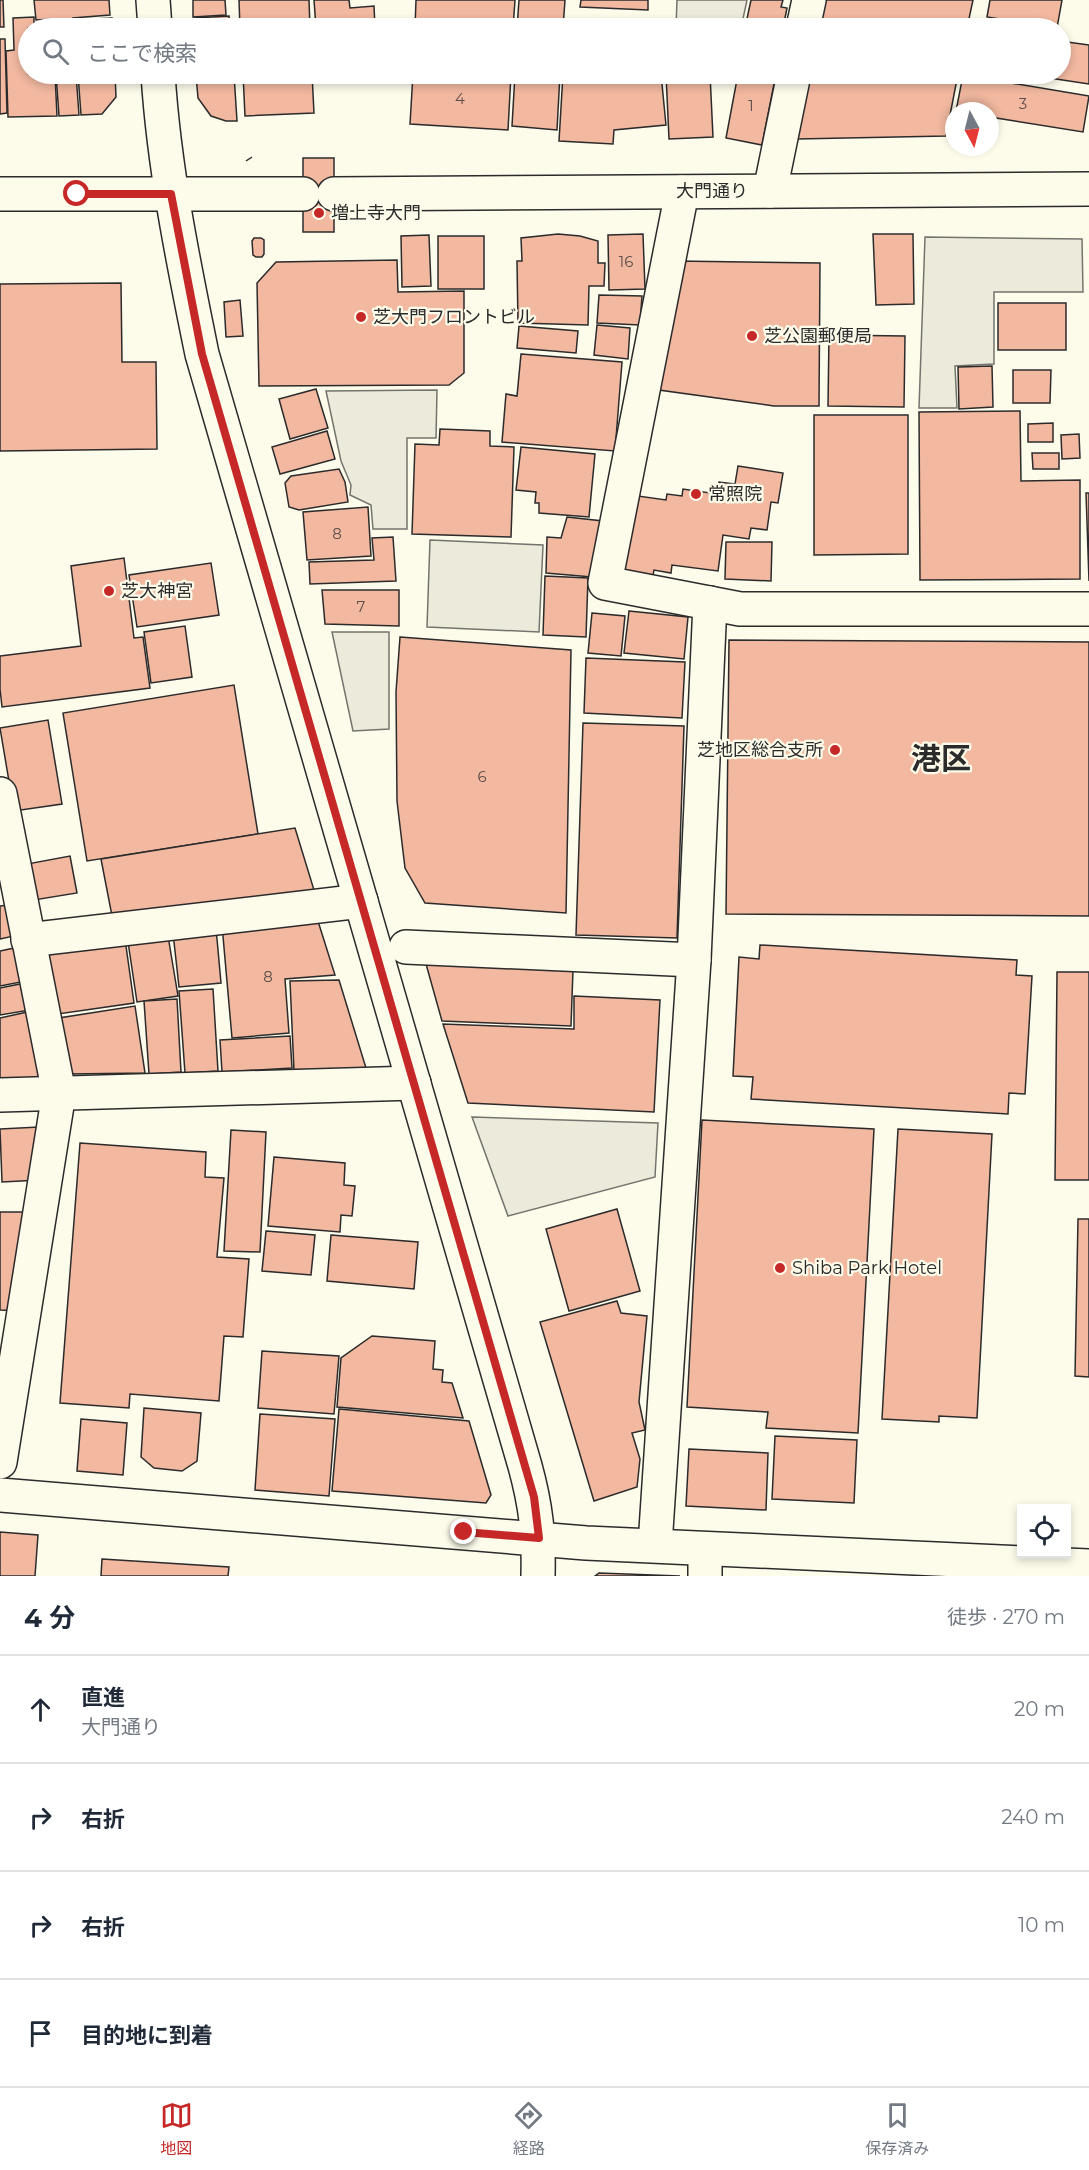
<!DOCTYPE html>
<html lang="ja">
<head>
<meta charset="utf-8">
<style>
	:root { --surface:#fff; --page:#f6f6f7; --text:#1f2937; --muted:#747a83; --line:#e0e1e3; --accent:#c62828 }
	body { margin:0; font-family:Montserrat,"Noto Sans JP",sans-serif; background:var(--page); color:var(--text) }
	.controls { position:absolute; right:18px; bottom:18px; display:grid; overflow:hidden; border-radius:0px; box-shadow:0 3px 9px #0003 }
	.controls button { width:54px; height:54px; display:grid; place-items:center; padding:0; border:0; border-bottom:2px solid var(--line); background:var(--surface); color:var(--text); font:30px sans-serif }
	.compass { position:absolute; left:945px; top:102px; width:54px; height:54px; border-radius:50%; background:var(--surface); box-shadow:0 3px 9px #0003; rotate:173deg }
	.stop { position:absolute; width:18px; height:18px; margin:-14px; border:4px solid #c62828; border-radius:50%; background:#fff }
	.stop.end { background:#c62828; border-color:#fff; box-shadow:0 2px 6px #0008 }
	.list { margin:0; padding:0; list-style:none }
	h2 { display:flex; justify-content:space-between; align-items:center; height:78px; margin:0; padding:0 24px; font-size:26px }
	h2 small { font-size:20px; font-weight:400; color:var(--muted) }
	.list li { display:grid; grid-template-columns:39px 1fr auto; gap:18px; align-items:center; box-sizing:border-box; height:108px; padding:0 24px; border-top:2px solid var(--line) }
	.list b { display:block; font-size:22px; white-space:nowrap }
	.list p { margin:0; font-size:20px; white-space:nowrap; color:var(--muted) }
	.list em { font-size:20px; font-style:normal; color:var(--muted) }
	.icon { flex:none; width:33px; height:33px; fill:none; stroke:currentColor; stroke-width:2; stroke-linecap:round; stroke-linejoin:round }
	.map { position:relative; flex:none; width:1089px; height:1576px; overflow:hidden }
	.search { position:absolute; background:var(--surface); box-shadow:0 3px 9px #0003; left:18px; right:18px; top:18px; height:66px; display:flex; align-items:center; gap:15px; box-sizing:border-box; padding:0 21px; border-radius:33px; color:var(--muted); font-size:22px }
	.sheet { height:510px; background:var(--surface) }
	nav { display:flex; justify-content:space-around; align-items:center; box-sizing:border-box; height:84px; border-top:2px solid var(--line); background:var(--surface); font-size:16px; color:var(--muted) }
	nav a { display:grid; justify-items:center; gap:3px }
	nav .on { color:var(--accent) }
	.map>svg:first-child { display:block }
	.green { fill:#ecebdb; stroke:#74746e; stroke-width:1.5 }
	.parking { fill:#eceadb; stroke:#74746e; stroke-width:1.5 }
	.building { fill:#f2b8a0; stroke:#2b2b2b; stroke-width:1.5 }
	.lines { fill:none; stroke-linecap:round; stroke-linejoin:round }
	.minor-casing { stroke:#2b2b2b; stroke-width:36 }
	.minor { stroke:#fdfbea; stroke-width:33 }
	.fence { stroke:#2b2b2b; stroke-width:1.5; stroke-dasharray:8 3; stroke-linecap:butt }
	.route { stroke:#c62828; stroke-width:8 }
	.poi-dot { fill:#c62828; stroke:#fdfbea; stroke-width:2 }
	.labels { text-anchor:middle; stroke-width:4.5; stroke-linejoin:round; paint-order:stroke }
	.number-label { font-size:15px; fill:#5d4e48 }
	.street-label { font-size:18px; fill:#2b2b2b; stroke:#fdfbea }
	.poi-label { font-size:18px; fill:#2b2b2b; stroke:#fdfbea; text-anchor:start }
	.town-label { font-size:30px; font-weight:bold; fill:#2b2b2b; stroke:#fdfbea }
</style>
</head>
<body>
<div class="map">
<svg width="1089" height="1576" viewBox="0 0 1089 1576">
	<rect width="100%" height="100%" fill="#fdfbea"/>
	<g class="green">
		<polygon points="677,0 747,0 741,28 676,28"/>
		<polygon points="430,540 543,545 539,632 427,627"/>
	</g>
	<g class="parking">
		<polygon points="925,237 1082,239 1083,292 994,292 994,364 955,366 957,408 919,408"/>
		<polygon points="437,390 436,438 407,438 407,529 373,529 371,505 350,495 351,485 341,461 326,391"/>
		<polygon points="332,632 389,632 389,729 353,731"/>
		<polygon points="472,1117 658,1123 655,1177 508,1216"/>
	</g>
	<g class="building">
		<polygon points="0,0 3,0 4,27 0,27"/>
		<polygon points="34,0 109,0 110,15 73,18 74,28 56,28 55,19 36,20"/>
		<polygon points="193,0 225,0 226,15 193,17"/>
		<polygon points="239,0 309,0 310,28 240,28"/>
		<polygon points="314,0 349,0 350,8 374,6 375,28 316,28"/>
		<polygon points="416,0 515,0 513,28 415,28"/>
		<polygon points="519,0 565,0 563,28 517,28"/>
		<polygon points="581,0 648,0 648,10 580,7"/>
		<polygon points="751,0 783,0 781,7 787,8 783,28 745,28"/>
		<polygon points="825,0 973,0 967,28 819,28"/>
		<polygon points="990,0 1062,0 1057,28 987,17"/>
		<polygon points="229,16 230,28 195,28 194,18"/>
		<polygon points="34,17 34,27 52,25 53,28 28,28 28,74 55,74 57,116 8,117 6,51 14,50 13,18"/>
		<polygon points="112,18 112,28 76,28 76,20"/>
		<polygon points="566,24 618,27 618,28 566,28"/>
		<polygon points="0,39 5,39 7,113 0,114"/>
		<polygon points="1060,41 1089,45 1089,84 1023,74 1060,74"/>
		<polygon points="56,74 76,74 79,115 59,116"/>
		<polygon points="78,74 115,74 116,97 102,114 81,115"/>
		<polygon points="234,74 237,121 226,121 211,116 198,98 196,75"/>
		<polygon points="243,74 312,74 314,113 245,116"/>
		<polygon points="413,74 511,74 508,130 410,124"/>
		<polygon points="515,74 560,74 557,130 512,126"/>
		<polygon points="563,74 661,74 666,125 614,130 613,144 559,141"/>
		<polygon points="666,74 710,74 713,137 669,139"/>
		<polygon points="738,74 776,74 762,145 726,138"/>
		<polygon points="810,74 958,74 946,136 797,139"/>
		<polygon points="963,75 1089,96 1083,132 990,117 990,111 956,111"/>
		<rect x="303" y="158" width="31" height="74"/>
		<polygon points="558,234 580,236 598,241 598,263 605,263 604,286 589,286 588,325 518,323 517,261 522,261 521,238"/>
		<polygon points="643,234 645,289 609,290 608,235"/>
		<polygon points="873,234 913,234 914,304 876,305"/>
		<polygon points="429,235 431,286 402,287 401,236"/>
		<rect x="438" y="236" width="46" height="53"/>
		<polygon points="254,238 261,238 264,240 264,254 262,257 256,257 253,255 252,241"/>
		<polygon points="397,260 398,292 464,291 464,373 449,385 259,386 257,283 276,262"/>
		<polygon points="675,261 820,263 819,406 774,406 659,390"/>
		<polygon points="121,283 122,362 156,362 157,449 0,451 0,284"/>
		<polygon points="599,295 642,296 640,325 597,323"/>
		<polygon points="240,300 243,336 226,337 224,302"/>
		<rect x="998" y="303" width="68" height="47"/>
		<polygon points="597,325 630,328 628,359 594,355"/>
		<polygon points="519,326 578,331 576,353 517,348"/>
		<polygon points="829,335 905,336 904,407 828,406"/>
		<polygon points="521,354 622,362 615,451 502,442 506,394 517,396"/>
		<polygon points="992,366 993,407 959,409 958,367"/>
		<polygon points="1013,370 1051,370 1050,403 1013,403"/>
		<polygon points="316,389 328,428 290,439 279,399"/>
		<polygon points="1020,411 1021,481 1080,480 1080,579 920,580 919,412"/>
		<polygon points="814,415 908,415 908,554 814,555"/>
		<polygon points="1053,423 1053,442 1028,442 1028,424"/>
		<polygon points="440,429 490,431 490,446 514,447 511,537 412,534 415,444 439,445"/>
		<polygon points="327,431 335,459 280,474 272,447"/>
		<polygon points="1079,434 1080,458 1062,459 1061,435"/>
		<polygon points="521,447 595,454 589,517 539,513 539,503 535,503 536,492 516,490"/>
		<polygon points="1032,453 1059,453 1059,469 1033,469"/>
		<polygon points="738,466 783,473 778,503 771,502 767,530 751,528 749,539 723,535 718,571 672,565 671,573 654,570 653,575 620,571 631,495 666,500 667,494 682,496 683,489 717,494 719,482 735,484"/>
		<polygon points="339,469 345,482 348,502 299,510 289,507 285,483 291,476"/>
		<polygon points="1086,493 1089,493 1089,581"/>
		<polygon points="368,507 371,556 307,560 303,512"/>
		<polygon points="567,517 603,521 592,577 546,573 547,537 561,538"/>
		<polygon points="393,537 396,581 310,584 309,562 374,560 372,538"/>
		<polygon points="726,542 772,542 771,581 725,579"/>
		<polygon points="124,558 134,638 143,637 150,688 2,707 0,689 0,656 81,646 71,566"/>
		<polygon points="211,563 219,615 137,627 129,575"/>
		<polygon points="545,576 588,578 586,637 543,635"/>
		<polygon points="322,590 399,590 399,626 325,624"/>
		<polygon points="629,611 688,617 684,659 624,653"/>
		<polygon points="592,613 625,616 621,656 588,653"/>
		<polygon points="185,626 192,677 151,683 144,632"/>
		<polygon points="400,637 571,650 566,913 425,903 405,868 397,801 396,692"/>
		<polygon points="729,640 1089,642 1089,916 726,914"/>
		<polygon points="586,658 685,662 682,718 584,713"/>
		<polygon points="234,685 258,834 87,861 63,713"/>
		<polygon points="48,720 62,804 14,811 0,728"/>
		<polygon points="583,723 684,726 677,938 576,935"/>
		<polygon points="295,828 314,890 112,916 101,859"/>
		<polygon points="70,856 77,893 34,900 27,864"/>
		<polygon points="8,905 14,936 0,939 0,906"/>
		<polygon points="317,918 335,975 285,979 289,1033 232,1038 222,925"/>
		<polygon points="216,928 221,983 179,987 173,933"/>
		<polygon points="168,936 178,996 137,1002 128,942"/>
		<polygon points="125,939 134,1003 58,1014 48,950"/>
		<polygon points="760,945 1017,960 1016,975 1032,976 1025,1094 1009,1093 1008,1114 751,1099 753,1077 733,1076 739,957 759,959"/>
		<polygon points="19,947 26,981 0,986 0,951"/>
		<polygon points="426,964 573,970 571,1026 442,1021"/>
		<polygon points="1057,972 1089,972 1089,1180 1055,1180"/>
		<polygon points="339,980 366,1068 294,1071 290,981"/>
		<polygon points="25,983 30,1010 0,1015 0,988"/>
		<polygon points="213,989 218,1071 185,1073 179,991"/>
		<polygon points="574,996 660,1000 654,1112 468,1103 443,1024 574,1029"/>
		<polygon points="177,999 181,1072 149,1074 144,1001"/>
		<polygon points="135,1006 145,1073 67,1074 59,1018"/>
		<polygon points="32,1011 45,1077 0,1079 0,1018"/>
		<polygon points="290,1036 292,1068 222,1072 220,1040"/>
		<polygon points="702,1120 874,1129 858,1433 766,1428 768,1412 687,1407"/>
		<polygon points="39,1127 40,1180 2,1182 0,1129"/>
		<polygon points="898,1129 992,1134 977,1418 939,1416 939,1422 882,1419"/>
		<polygon points="231,1130 266,1132 260,1252 224,1251"/>
		<polygon points="80,1143 206,1152 205,1177 224,1178 217,1257 249,1259 243,1337 224,1336 219,1401 130,1394 129,1408 60,1403"/>
		<polygon points="274,1157 345,1163 344,1185 355,1186 352,1216 341,1215 340,1232 268,1226"/>
		<polygon points="617,1209 640,1291 569,1311 546,1229"/>
		<polygon points="0,1212 23,1212 21,1311 0,1310"/>
		<polygon points="1078,1219 1089,1219 1089,1377 1075,1376"/>
		<polygon points="266,1231 315,1235 311,1275 262,1271"/>
		<polygon points="331,1235 418,1242 414,1289 327,1281"/>
		<polygon points="617,1301 621,1313 647,1316 639,1402 645,1430 632,1433 640,1459 637,1487 594,1501 540,1322"/>
		<polygon points="372,1336 435,1341 433,1369 443,1370 442,1382 452,1383 463,1418 337,1407 341,1358"/>
		<polygon points="262,1351 339,1356 334,1414 258,1408"/>
		<polygon points="144,1408 201,1413 197,1461 182,1471 154,1468 141,1457"/>
		<polygon points="339,1409 469,1421 491,1495 486,1503 332,1491"/>
		<polygon points="260,1414 335,1419 329,1496 255,1490"/>
		<polygon points="81,1419 127,1423 123,1475 77,1471"/>
		<polygon points="775,1436 857,1440 854,1503 772,1499"/>
		<polygon points="689,1449 768,1453 766,1510 686,1506"/>
		<polygon points="0,1532 38,1535 35,1576 0,1576"/>
		<polygon points="102,1559 229,1567 228,1576 101,1576"/>
		<polygon points="599,1573 680,1576 595,1576"/>
	</g>
	<g class="lines">
		<defs>
			<g id="minor">
				<polyline points="153,0 155,28"/>
				<polyline points="803,28 809,0"/>
				<path d="M158 74C164 168 183 261 202 354L525 1466C536 1506 539 1534 538 1576"/>
				<polyline points="770,191 794,74"/>
				<polyline points="682,192 605,583 740,609 1089,609"/>
				<polyline points="0,194 303,194"/>
				<polyline points="334,194 1089,189"/>
				<polyline points="0,794 59,1093 0,1462"/>
				<polyline points="28,940 361,901"/>
				<polyline points="406,947 694,960"/>
				<polyline points="0,1095 414,1083"/>
				<polyline points="0,1495 586,1543 1089,1566"/>
				<polyline points="655,1545 694,960 710,603"/>
				<polyline points="705,1576 705,1549"/>
			</g>
		</defs>
		<use href="#minor" class="minor-casing"/>
		<use href="#minor" class="minor"/>
		<polyline class="fence" points="246,161 252,157"/>
	</g>
	<g class="lines">
		<polyline class="route" points="77,194 171,194 202,354 534,1497 539,1538 464,1532"/>
	</g>
	<g class="poi-dot">
		<circle cx="319" cy="213" r="6"/>
		<circle cx="361" cy="317" r="6"/>
		<circle cx="752" cy="336" r="6"/>
		<circle cx="696" cy="494" r="6"/>
		<circle cx="109" cy="591" r="6"/>
		<circle cx="835" cy="750" r="6"/>
		<circle cx="780" cy="1268" r="6"/>
	</g>
	<g class="labels">
		<g class="number-label">
			<text x="460" y="104">4</text>
			<text x="1023" y="109">3</text>
			<text x="751" y="111">1</text>
			<text x="626" y="267">16</text>
			<text x="337" y="539">8</text>
			<text x="361" y="612">7</text>
			<text x="482" y="782">6</text>
			<text x="268" y="982">8</text>
		</g>
		<g class="street-label">
			<text x="712" y="197">大門通り</text>
		</g>
		<g class="poi-label">
			<text x="331" y="219">増上寺大門</text>
			<text x="373" y="323">芝大門フロントビル</text>
			<text x="764" y="342">芝公園郵便局</text>
			<text x="708" y="500">常照院</text>
			<text x="121" y="597">芝大神宮</text>
			<text x="823" y="756" text-anchor="end">芝地区総合支所</text>
			<text x="792" y="1274">Shiba Park Hotel</text>
		</g>
		<g class="town-label">
			<text x="941" y="769">港区</text>
		</g>
	</g>
</svg>
<div class="controls">
<button><svg class="icon" aria-label="locate" viewBox="0 0 24 24"><circle cx="12" cy="12" r="6"/><path d="M12 2v4M12 18v4M2 12h4M18 12h4"/></svg></button>
</div>
<svg class="compass" viewBox="-18 -18 36 36"><path d="M0-13l5 13h-10z" fill="#e53935"/><path d="M0 13l5-13h-10z" fill="#747a83"/></svg>
<div class="stop" style="left:77px;top:194px"></div>
<div class="stop end" style="left:464px;top:1532px"></div>
<div class="search"><svg class="icon" aria-label="search" viewBox="0 0 24 24"><circle cx="10" cy="10" r="6"/><path d="M15 15l6 6"/></svg>ここで検索</div>
</div>
<section class="sheet">
<h2>4 分<small>徒歩 · 270 m</small></h2>
<ul class="list">
<li><svg class="icon" aria-label="ahead" viewBox="0 0 24 24"><path d="M12 20V5M6 11l6-6 6 6"/></svg><div><b>直進</b><p>大門通り</p></div><em>20 m</em></li>
<li><svg class="icon" aria-label="right" viewBox="0 0 24 24"><path d="M7 20v-9h11M14 6l5 5-5 5"/></svg><div><b>右折</b></div><em>240 m</em></li>
<li><svg class="icon" aria-label="right" viewBox="0 0 24 24"><path d="M7 20v-9h11M14 6l5 5-5 5"/></svg><div><b>右折</b></div><em>10 m</em></li>
<li><svg class="icon" aria-label="arrive" viewBox="0 0 24 24"><path d="M6 21V4h12l-3 4 3 4H6"/></svg><div><b>目的地に到着</b></div></li>
</ul>
</section>
<nav>
<a class="on"><svg class="icon" aria-label="map" viewBox="0 0 24 24"><path d="M3 6l6-2 6 2 6-2v14l-6 2-6-2-6 2zM9 4v14M15 6v14"/></svg>地図</a>
<a><svg class="icon" aria-label="directions" viewBox="0 0 24 24"><path d="M12 3l9 9-9 9-9-9zM9 14v-3h6M13 9l2 2-2 2"/></svg>経路</a>
<a><svg class="icon" aria-label="saved" viewBox="0 0 24 24"><path d="M7 4h10v16l-5-4-5 4z"/></svg>保存済み</a>
</nav>
</body>
</html>
